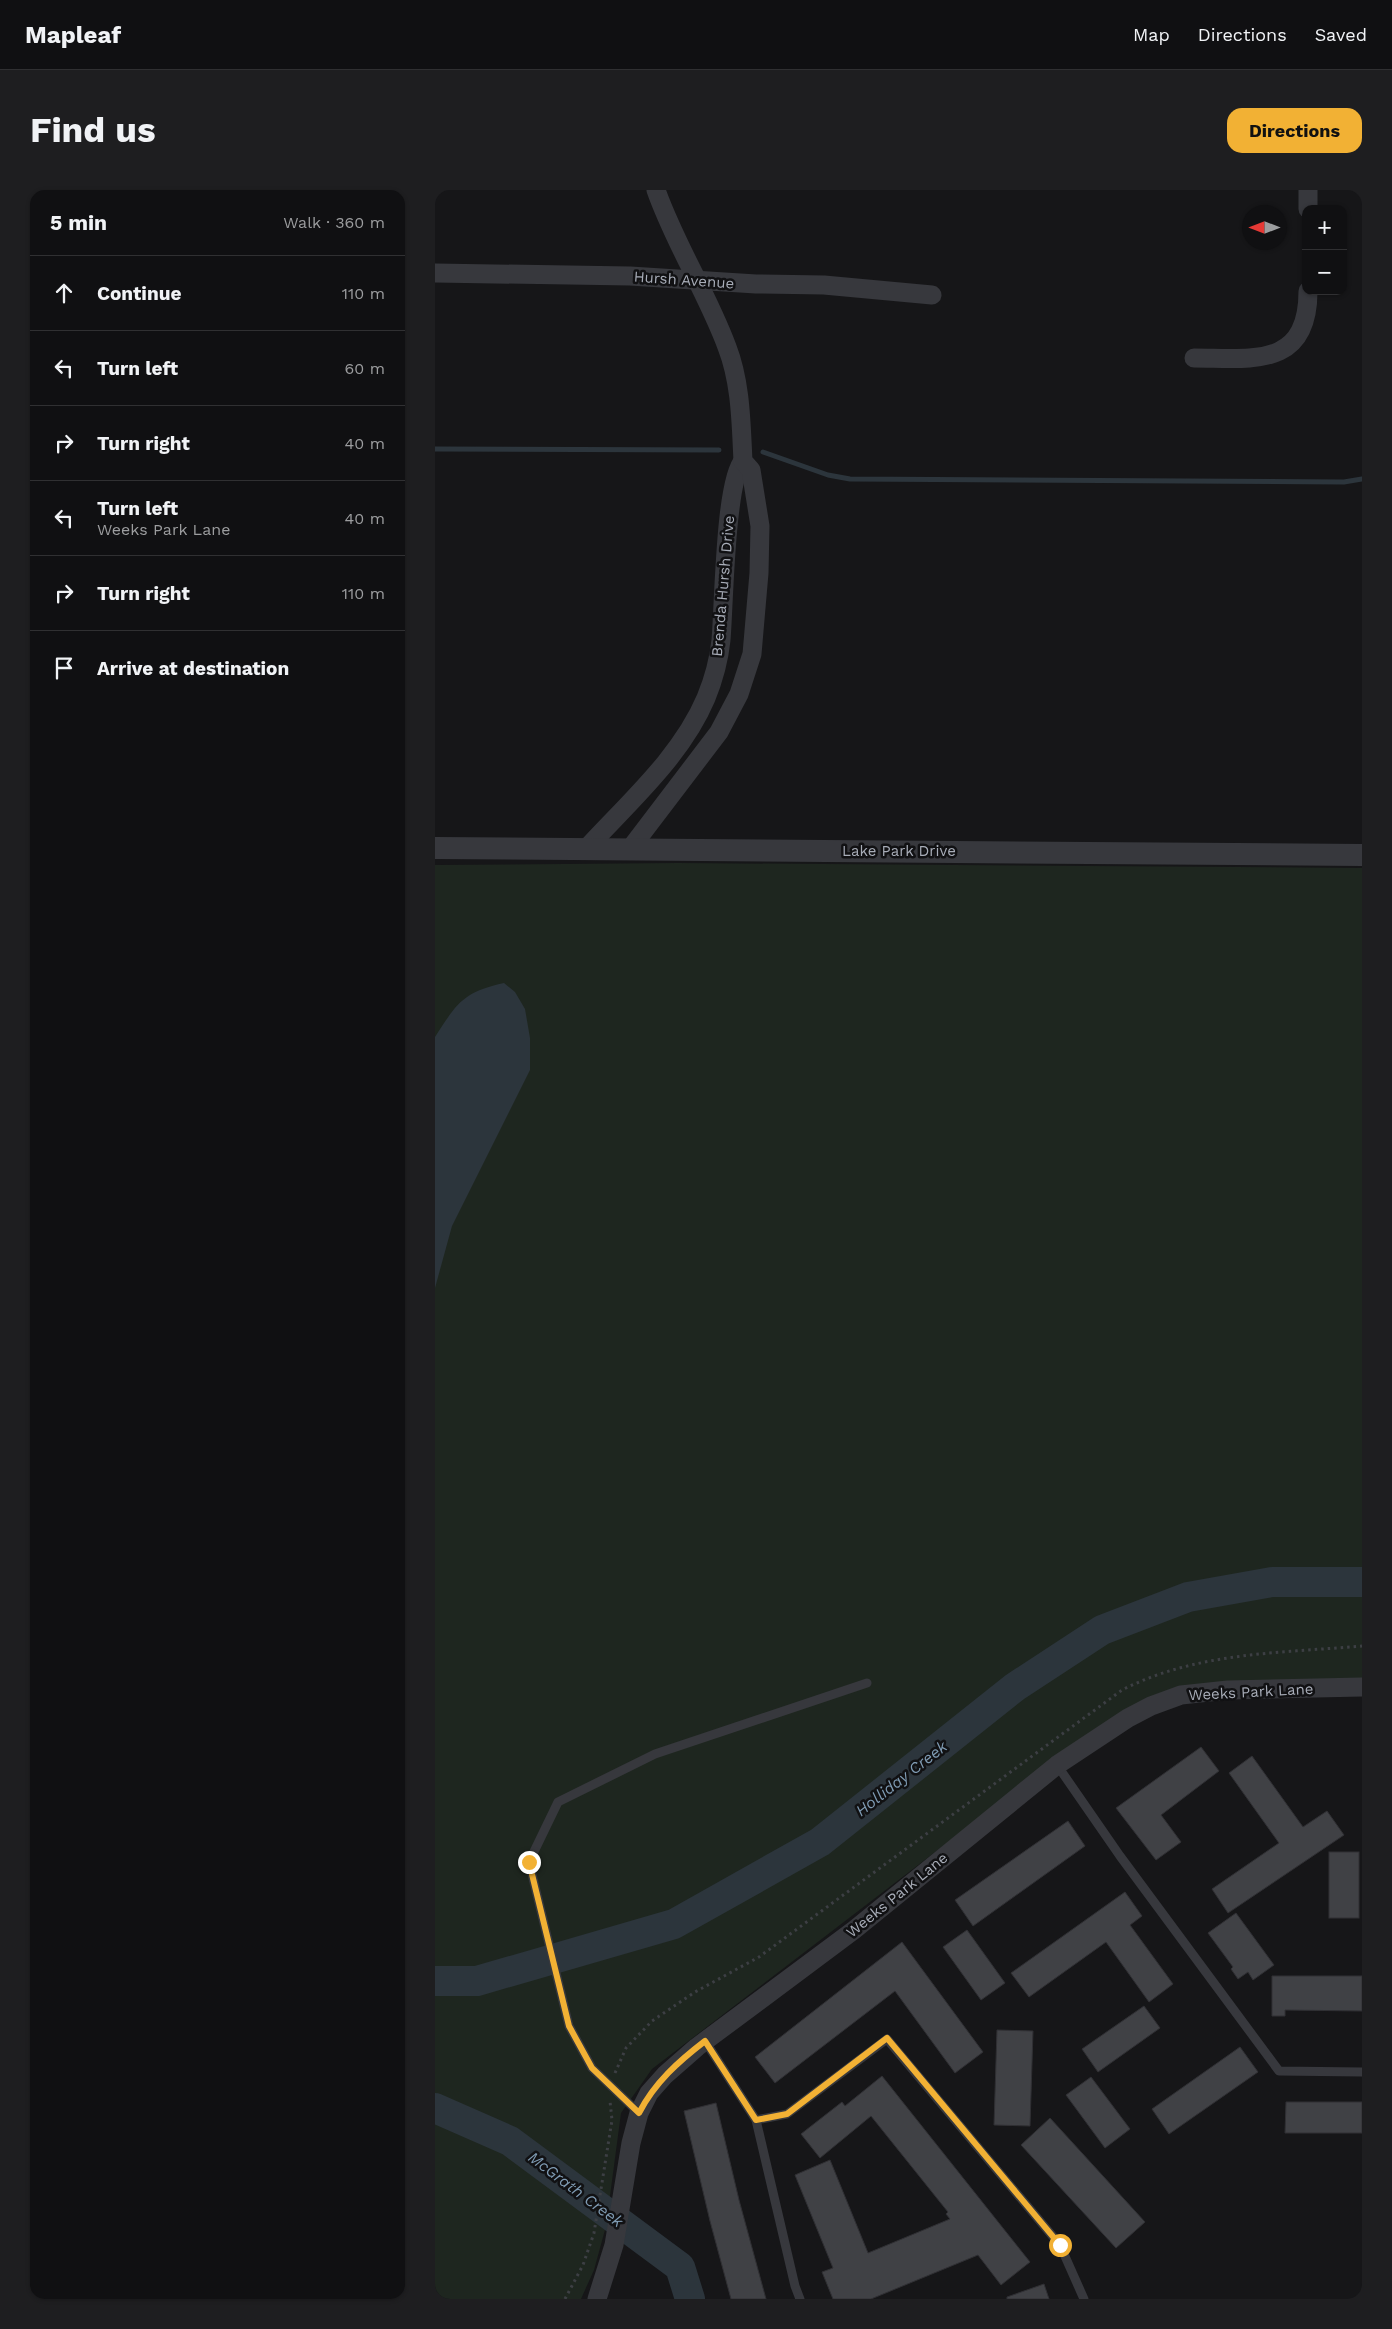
<!DOCTYPE html>
<html lang="en">
<head>
<meta charset="utf-8">
<style>
	:root { --surface:#101012; --page:#1e1e20; --text:#f1f3f6; --muted:#9c9d9f; --line:#303032; --accent:#f2b134 }
	body { margin:0; font-family:"Work Sans",sans-serif; background:var(--page); color:var(--text) }
	.controls { position:absolute; right:15px; top:15px; display:grid; overflow:hidden; border-radius:10px; box-shadow:0 1px 4px #0004 }
	.controls button { width:45px; height:45px; display:grid; place-items:center; padding:0; border:0; border-bottom:1px solid var(--line); background:var(--surface); color:var(--text); font:25px sans-serif }
	.compass { position:absolute; left:807px; top:15px; width:45px; height:45px; border-radius:50%; background:var(--surface); box-shadow:0 1px 4px #0004; rotate:270deg }
	.stop { position:absolute; width:15px; height:15px; margin:-11px; border:4px solid #f2b134; border-radius:50%; background:#fff }
	.stop.end { background:#f2b134; border-color:#fff; box-shadow:0 1px 5px #0008 }
	.list { margin:0; padding:0; list-style:none }
	h2 { display:flex; justify-content:space-between; align-items:center; height:65px; margin:0; padding:0 20px; font-size:21px }
	h2 small { font-size:16px; font-weight:400; color:var(--muted) }
	.list li { display:grid; grid-template-columns:32px 1fr auto; gap:15px; align-items:center; box-sizing:border-box; height:75px; padding:0 20px; border-top:1px solid var(--line) }
	.list b { display:block; font-size:19px; white-space:nowrap }
	.list p { margin:0; font-size:16px; white-space:nowrap; color:var(--muted) }
	.list em { font-size:16px; font-style:normal; color:var(--muted) }
	.icon { flex:none; width:28px; height:28px; fill:none; stroke:currentColor; stroke-width:2; stroke-linecap:round; stroke-linejoin:round }
	.map { position:relative; flex:none; width:927px; height:2109px; overflow:hidden; border-radius:15px }
	header { display:flex; align-items:center; gap:30px; box-sizing:border-box; height:70px; padding:0 25px; background:var(--surface); border-bottom:1px solid var(--line) }
	header strong { font-size:24px }
	nav { display:flex; gap:28px; margin-inline-start:auto; font-size:18px }
	.intro { display:flex; align-items:center; justify-content:space-between; box-sizing:border-box; height:120px; padding:0 30px }
	h1 { margin:0; font-size:35px }
	.button { padding:12px 22px; border-radius:15px; background:var(--accent); color:#111; font-size:18px; font-weight:700 }
	main { display:flex; gap:30px; padding:0 30px }
	aside { flex:1; background:var(--surface); border-radius:15px; box-shadow:0 1px 4px #0004 }
	.map>svg:first-child { display:block }
	.green { fill:#1e261f }
	.water { fill:#2c353c }
	.lines { fill:none; stroke-linecap:round; stroke-linejoin:round }
	.stream { stroke:#2c353c; stroke-width:5 }
	.river { stroke:#2c353c; stroke-width:30 }
	.building { fill:#404145; stroke:#303034 }
	.path { stroke:#3d3f44; stroke-width:3; stroke-dasharray:2.5 4; stroke-linecap:butt }
	.service { stroke:#37383d; stroke-width:9 }
	.minor { stroke:#37383d; stroke-width:19 }
	.tertiary { stroke:#37383d; stroke-width:22 }
	.route { stroke:#f2b134; stroke-width:6 }
	.labels { text-anchor:middle; stroke-width:5; stroke-linejoin:round; paint-order:stroke }
	.street-label { font-size:15px; fill:#a8adb8; stroke:#111113 }
	.water-label { font-size:16px; font-style:italic; fill:#7f9bb3; stroke:#111113 }
</style>
</head>
<body>
<header>
<strong>Mapleaf</strong>
<nav><a>Map</a><a>Directions</a><a>Saved</a></nav>
</header>
<div class="intro"><h1>Find us</h1><a class="button">Directions</a></div>
<main>
<aside>
<h2>5 min<small>Walk · 360 m</small></h2>
<ul class="list">
<li><svg class="icon" aria-label="ahead" viewBox="0 0 24 24"><path d="M12 20V5M6 11l6-6 6 6"/></svg><div><b>Continue</b></div><em>110 m</em></li>
<li><svg class="icon" aria-label="left" viewBox="0 0 24 24"><path d="M17 20v-9H6M10 6l-5 5 5 5"/></svg><div><b>Turn left</b></div><em>60 m</em></li>
<li><svg class="icon" aria-label="right" viewBox="0 0 24 24"><path d="M7 20v-9h11M14 6l5 5-5 5"/></svg><div><b>Turn right</b></div><em>40 m</em></li>
<li><svg class="icon" aria-label="left" viewBox="0 0 24 24"><path d="M17 20v-9H6M10 6l-5 5 5 5"/></svg><div><b>Turn left</b><p>Weeks Park Lane</p></div><em>40 m</em></li>
<li><svg class="icon" aria-label="right" viewBox="0 0 24 24"><path d="M7 20v-9h11M14 6l5 5-5 5"/></svg><div><b>Turn right</b></div><em>110 m</em></li>
<li><svg class="icon" aria-label="arrive" viewBox="0 0 24 24"><path d="M6 21V4h12l-3 4 3 4H6"/></svg><div><b>Arrive at destination</b></div></li>
</ul>
</aside>
<div class="map">
<svg width="927" height="2109" viewBox="0 0 927 2109">
	<rect width="100%" height="100%" fill="#161618"/>
	<polygon class="green" points="243,673 927,678 927,1490 756,1497 619,1571 217,1879 186,1923 171,2036 159,2080 146,2109 0,2109 0,675"/>
	<path class="water" d="M69 793 80 802 90 819 95 848V880L17 1036 0 1098V847C22 813 28 802 69 793Z"/>
	<g class="lines">
		<g class="stream">
			<polyline points="0,259 284,260"/>
			<polyline points="328,262 393,285 415,289 909,292 927,289"/>
		</g>
		<g class="river">
			<polyline points="0,1791 42,1791 239,1734 385,1652 580,1497 667,1440 753,1407 837,1392 927,1392"/>
			<polyline points="0,1918 75,1951 245,2077 255,2109"/>
		</g>
	</g>
	<g class="building">
		<polygon points="766,1557 784,1581 726,1625 746,1652 721,1670 681,1618"/>
		<polygon points="817,1566 868,1637 892,1621 909,1645 793,1723 777,1699 844,1653 794,1583"/>
		<polygon points="633,1631 650,1656 538,1736 520,1710"/>
		<rect x="894" y="1662" width="30" height="66"/>
		<polygon points="690,1702 707,1726 695,1735 738,1794 714,1812 671,1752 594,1807 576,1783"/>
		<polygon points="801,1723 839,1775 818,1790 813,1782 803,1789 796,1779 798,1777 773,1743"/>
		<polygon points="532,1740 570,1793 546,1810 508,1757"/>
		<polygon points="467,1752 548,1862 520,1883 460,1801 340,1893 320,1867"/>
		<polygon points="837,1786 927,1786 927,1821 850,1820 850,1826 837,1826"/>
		<polygon points="709,1816 725,1838 663,1882 647,1859"/>
		<polygon points="562,1840 598,1841 595,1936 559,1935"/>
		<polygon points="805,1857 823,1882 734,1944 717,1919"/>
		<polygon points="447,1886 595,2072 566,2095 543,2065 436,2109 398,2109 387,2082 398,2078 360,1985 395,1970 433,2063 515,2029 511,2024 513,2022 436,1926 385,1968 366,1944 407,1912 410,1916"/>
		<polygon points="656,1887 695,1939 670,1958 631,1905"/>
		<polygon points="851,1912 927,1912 927,1943 850,1943"/>
		<polygon points="281,1913 304,2010 331,2109 296,2109 275,2031 249,1921"/>
		<polygon points="615,1928 710,2032 681,2058 586,1955"/>
		<polygon points="609,2094 614,2109 572,2109 572,2107"/>
	</g>
	<g class="lines">
		<g class="path">
			<path d="M180 1883 191 1858 217 1831 260 1802 324 1767 687 1500C761 1462 846 1463 927 1456"/>
			<polyline points="130,2109 148,2075 159,2043 177,1930 175,1911"/>
		</g>
		<g class="service">
			<polyline points="622,1575 685,1666 844,1881 927,1882"/>
			<polyline points="270,1851 321,1930 360,2096 365,2109"/>
			<polyline points="204,1923 157,1878 134,1836 94,1672 123,1612 220,1564 432,1493"/>
			<polyline points="321,1930 352,1924 452,1849 625,2055 649,2109"/>
		</g>
		<g class="minor">
			<polyline points="873,19 873,0"/>
			<polyline points="0,83 195,86 321,94 389,95 497,105"/>
			<path d="M759 168C817 168 873 179 873 101"/>
			<path d="M151 659C193 613 246 567 271 508 278 491 284 469 286 450 289 416 290 291 308 271"/>
			<path d="M195 659 284 542 304 504 317 464 324 383 325 336 316 280 308 271C306 233 306 193 292 157 272 103 240 54 221 0"/>
			<polyline points="162,2109 179,2055 196,1953 204,1923 214,1903 230,1885 262,1857 419,1740 622,1575 693,1528 716,1516 746,1505 793,1500 927,1497"/>
		</g>
		<polyline class="tertiary" points="0,658 927,665"/>
	</g>
	<g class="lines">
		<path class="route" d="M94 1672 134 1836 157 1878 204 1923C220 1892 244 1871 270 1851L321 1930 352 1924 452 1848 625 2055"/>
	</g>
	<g class="labels">
		<g class="street-label">
			<text transform="translate(249 90) rotate(4)" y="5">Hursh Avenue</text>
			<text transform="translate(288 396) rotate(-85)" y="5">Brenda Hursh Drive</text>
			<text x="464" y="666">Lake Park Drive</text>
			<text transform="translate(816 1502) rotate(-3)" y="5">Weeks Park Lane</text>
			<text transform="translate(462 1705) rotate(-39)" y="5">Weeks Park Lane</text>
		</g>
		<g class="water-label">
			<text transform="translate(466 1588) rotate(-38)" y="6">Holliday Creek</text>
			<text transform="translate(141 1999) rotate(37)" y="6">McGrath Creek</text>
		</g>
	</g>
</svg>
<div class="controls">
<button>+</button>
<button>−</button>
</div>
<svg class="compass" viewBox="-18 -18 36 36"><path d="M0-13l5 13h-10z" fill="#e53935"/><path d="M0 13l5-13h-10z" fill="#9c9d9f"/></svg>
<div class="stop" style="left:625px;top:2055px"></div>
<div class="stop end" style="left:94px;top:1672px"></div>
</div>
</main>
</body>
</html>
